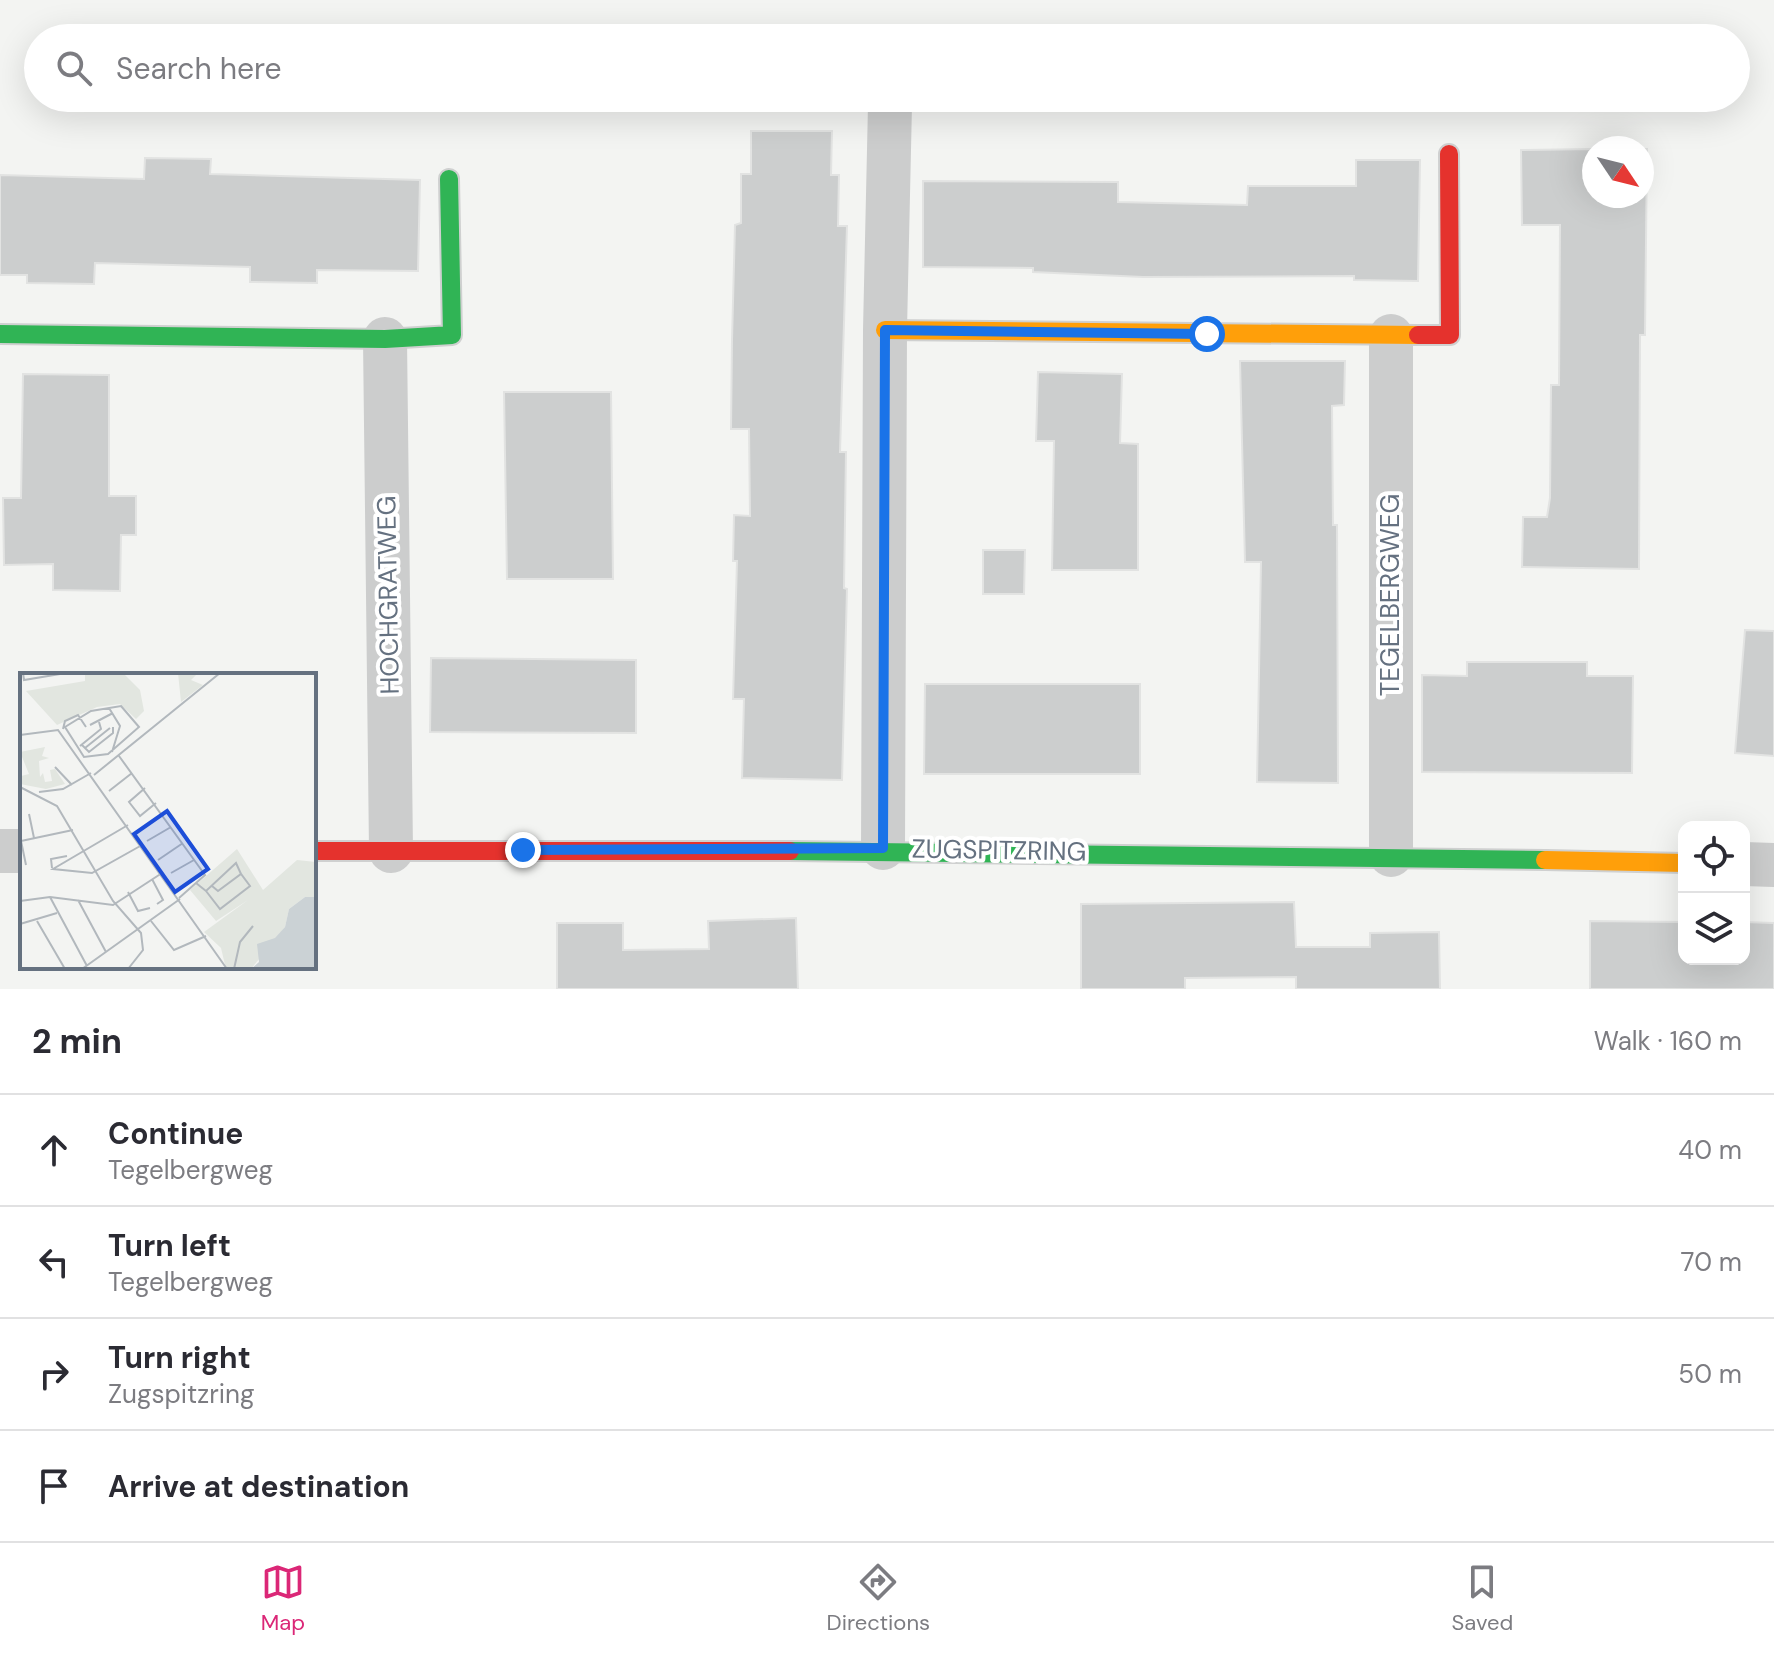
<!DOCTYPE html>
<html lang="en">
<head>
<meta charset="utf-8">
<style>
	:root { --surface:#fff; --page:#f2f2f3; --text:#2b2b33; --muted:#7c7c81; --line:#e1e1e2; --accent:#db2777 }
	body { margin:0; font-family:"DM Sans",sans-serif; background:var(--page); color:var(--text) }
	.controls { position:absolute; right:24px; bottom:24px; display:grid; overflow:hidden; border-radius:16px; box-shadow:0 8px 32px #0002 }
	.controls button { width:72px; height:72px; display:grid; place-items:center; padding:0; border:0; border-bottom:2px solid var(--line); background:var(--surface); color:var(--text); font:40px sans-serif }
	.compass { position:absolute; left:1582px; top:136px; width:72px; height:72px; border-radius:50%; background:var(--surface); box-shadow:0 8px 32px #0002; rotate:125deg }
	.stop { position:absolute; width:24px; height:24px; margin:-18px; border:6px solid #1a73e8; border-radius:50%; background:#fff }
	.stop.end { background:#1a73e8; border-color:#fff; box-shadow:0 2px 8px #0008 }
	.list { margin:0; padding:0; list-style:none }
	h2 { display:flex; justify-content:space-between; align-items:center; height:104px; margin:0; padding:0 32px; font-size:34px }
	h2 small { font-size:26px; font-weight:400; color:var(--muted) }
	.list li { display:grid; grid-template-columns:52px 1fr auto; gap:24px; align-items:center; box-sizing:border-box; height:112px; padding:0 32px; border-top:2px solid var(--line) }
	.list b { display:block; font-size:30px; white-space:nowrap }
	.list p { margin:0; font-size:26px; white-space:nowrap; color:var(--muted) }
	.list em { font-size:26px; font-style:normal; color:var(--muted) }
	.icon { flex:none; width:44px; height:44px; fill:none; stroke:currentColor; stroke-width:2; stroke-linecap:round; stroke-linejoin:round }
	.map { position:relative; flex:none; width:1774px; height:989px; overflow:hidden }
	.search { position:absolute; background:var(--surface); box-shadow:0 8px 32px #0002; left:24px; right:24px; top:24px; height:88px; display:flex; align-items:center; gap:20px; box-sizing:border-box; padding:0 28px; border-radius:44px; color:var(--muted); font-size:30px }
	.sheet { height:552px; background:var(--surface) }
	nav { display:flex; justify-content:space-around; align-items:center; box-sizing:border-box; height:112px; border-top:2px solid var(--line); background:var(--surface); font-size:22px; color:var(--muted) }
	nav a { display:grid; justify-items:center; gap:4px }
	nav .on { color:var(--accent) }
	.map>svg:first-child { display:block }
	.building { fill:#cccece; stroke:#e2e3e2; stroke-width:2 }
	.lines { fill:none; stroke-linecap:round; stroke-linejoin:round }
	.fast-casing { stroke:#cfd0d0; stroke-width:22 }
	.slow-casing { stroke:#cfd0d0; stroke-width:22 }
	.jam-casing { stroke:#cfd0d0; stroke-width:22 }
	.street { stroke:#cccdcd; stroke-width:44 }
	.fast { stroke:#30b455; stroke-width:18 }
	.slow { stroke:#ff9f0a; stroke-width:18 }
	.jam { stroke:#e5322d; stroke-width:18 }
	.route { stroke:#1a73e8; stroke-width:10 }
	.labels { text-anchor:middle; stroke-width:8; stroke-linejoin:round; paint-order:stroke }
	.street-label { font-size:26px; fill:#657180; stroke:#fff }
	.inset-road { fill:none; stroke:#b2b8bd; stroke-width:2 }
	.view { fill:#1d4ed8; fill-opacity:0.15; stroke:#1d4ed8; stroke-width:4 }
	.inset-edge { fill:none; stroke:#657180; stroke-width:4 }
</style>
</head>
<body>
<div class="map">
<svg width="1774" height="989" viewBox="0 0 1774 989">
	<rect width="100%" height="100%" fill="#f3f4f2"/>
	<g class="building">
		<polygon points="751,131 832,131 831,175 839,175 838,226 847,226 840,452 846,452 844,588 847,589 842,780 742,778 744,699 733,699 737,561 733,561 734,515 750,516 749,429 731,429 732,340 735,225 741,223 741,174 751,174"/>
		<polygon points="1594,149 1594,196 1642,196 1642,149 1647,149 1645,335 1640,335 1639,569 1522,567 1523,517 1547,517 1550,498 1551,385 1559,385 1560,225 1522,225 1521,150"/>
		<polygon points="145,158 211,159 210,174 420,180 418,271 317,270 317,283 250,282 250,267 95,263 94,284 27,283 27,275 0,275 0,175 144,179"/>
		<polygon points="1356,160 1420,160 1418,281 1354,280 1354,276 1143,277 1033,272 1033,268 923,267 923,181 1118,182 1118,202 1247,205 1248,186 1356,186"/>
		<polygon points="1240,361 1345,361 1344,405 1332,406 1333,525 1337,525 1338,783 1257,782 1261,562 1245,562"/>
		<polygon points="1038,372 1122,374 1120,443 1138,444 1138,570 1052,570 1054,441 1036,441"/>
		<polygon points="23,374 109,375 109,496 136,496 136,535 121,535 120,591 53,590 53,564 4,565 3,498 21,498"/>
		<polygon points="504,392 611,392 613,579 507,579"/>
		<polygon points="983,550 1025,550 1024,594 983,594"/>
		<polygon points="1745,630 1774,631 1774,756 1735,753"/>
		<polygon points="431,658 636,660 636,733 430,732"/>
		<polygon points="1467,662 1587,662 1587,676 1633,676 1632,773 1422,772 1422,675 1467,676"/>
		<polygon points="925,684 1140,684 1140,774 924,774"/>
		<polygon points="1294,902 1296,947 1370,947 1370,933 1439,932 1440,989 1296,989 1296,977 1185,978 1185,989 1081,989 1081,904"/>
		<polygon points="796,918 798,989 557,989 557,923 623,923 623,950 709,949 708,921"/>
		<polygon points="1590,921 1684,922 1684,959 1744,959 1744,922 1774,923 1774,989 1590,989"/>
	</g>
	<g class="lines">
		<defs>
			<g id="fast">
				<polyline points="0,334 385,339 452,335 449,179"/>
				<polyline points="790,851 1545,860"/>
			</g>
			<g id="slow">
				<polyline points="885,330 1418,335"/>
				<polyline points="1545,860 1684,863"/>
			</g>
			<g id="jam">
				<polyline points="1418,335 1450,335 1449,154"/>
				<polyline points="314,851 790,851"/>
			</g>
		</defs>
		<use href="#fast" class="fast-casing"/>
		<use href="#slow" class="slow-casing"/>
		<use href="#jam" class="jam-casing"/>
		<g class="street">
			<polyline points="385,339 391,851"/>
			<polyline points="883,848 885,330 890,105"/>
			<polyline points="0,851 22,851"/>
			<polyline points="1391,855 1391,336"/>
			<polyline points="1744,864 1774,865"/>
		</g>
		<use href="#fast" class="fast"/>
		<use href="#slow" class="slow"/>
		<use href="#jam" class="jam"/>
	</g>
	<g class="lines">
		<polyline class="route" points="523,850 883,848 885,330 1207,334"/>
	</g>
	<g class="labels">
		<g class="street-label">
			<text transform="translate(388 595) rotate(-91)" y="9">HOCHGRATWEG</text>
			<text transform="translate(1390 595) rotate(-90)" y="9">TEGELBERGWEG</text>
			<text transform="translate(999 850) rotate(1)" y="9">ZUGSPITZRING</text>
		</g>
	</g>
	<g transform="translate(20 673)">
		<rect width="296" height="296" fill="#f3f4f2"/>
		<path d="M65 0H103L120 17 124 38 116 46 100 31 77 34 37 52 6 18 65 8ZM158 0H178L171 7 183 12 161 29ZM25 74 22 83 29 85 19 88 20 104 23 100 25 109 32 108 30 97 35 96 45 111 26 116 0 111V98L1 103 9 101 0 79ZM217 176 243 217 277 187 296 189V224H285L269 236 265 254 231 296H206L201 275 184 259 228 227 196 248 170 217Z" fill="#e2e6e0"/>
		<path d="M285 224H296V296H231L239 289 237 271 255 265 265 254 269 236Z" fill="#cbd2d5"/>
		<path class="inset-road" d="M3 0 4 7 46 0M101 33 119 54 88 81 64 84 45 54 71 38ZM89 35 100 53 92 79M70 52 93 40M43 56 45 48 58 42 66 54M0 62 38 57 207 296M62 72 69 79 93 60V54M60 73 81 56 79 49M65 75 90 55M99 83 185 202 159 225M35 94 52 112M74 102 200 0M0 114 37 133 93 228 121 260 123 277 108 296M125 115 109 129 120 143 136 130M89 118 112 100M19 119 43 116 71 100M9 141 14 165M108 152 33 196 72 200 122 172M0 163 6 192M1 168 53 157M127 168 151 154M138 187 163 170M32 195 31 186 47 183M151 200 174 187M132 206 143 227 137 231M176 210 186 218 216 190 221 201M186 218 200 236 230 213 221 201 198 218 192 213M108 219 118 238 130 235M30 224 67 293M58 227 86 279M0 228 30 224 93 232 142 200M17 248 45 296M131 248 154 277 186 263M0 251 37 240M62 296 160 226M214 296 220 269 233 253"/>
		<path class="view" d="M147 138 188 196 155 219 114 161Z"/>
		<rect width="296" height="296" class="inset-edge"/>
	</g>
</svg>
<div class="controls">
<button><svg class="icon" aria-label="locate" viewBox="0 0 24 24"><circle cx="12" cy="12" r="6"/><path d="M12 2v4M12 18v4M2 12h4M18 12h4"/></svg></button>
<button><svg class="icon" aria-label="layers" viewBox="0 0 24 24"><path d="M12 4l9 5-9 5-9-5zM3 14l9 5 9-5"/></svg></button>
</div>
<svg class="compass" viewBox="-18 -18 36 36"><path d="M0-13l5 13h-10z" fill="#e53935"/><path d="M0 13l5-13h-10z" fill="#7c7c81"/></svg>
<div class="stop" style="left:1207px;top:334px"></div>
<div class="stop end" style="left:523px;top:850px"></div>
<div class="search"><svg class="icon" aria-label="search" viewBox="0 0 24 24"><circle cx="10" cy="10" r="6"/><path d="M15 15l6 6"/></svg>Search here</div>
</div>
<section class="sheet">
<h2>2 min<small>Walk · 160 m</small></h2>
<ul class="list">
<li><svg class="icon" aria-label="ahead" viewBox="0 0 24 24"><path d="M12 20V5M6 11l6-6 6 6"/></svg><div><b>Continue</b><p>Tegelbergweg</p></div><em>40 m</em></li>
<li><svg class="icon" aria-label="left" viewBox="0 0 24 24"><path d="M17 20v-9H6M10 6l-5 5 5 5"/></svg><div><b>Turn left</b><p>Tegelbergweg</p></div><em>70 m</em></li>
<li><svg class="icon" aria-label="right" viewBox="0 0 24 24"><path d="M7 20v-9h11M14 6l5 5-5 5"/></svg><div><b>Turn right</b><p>Zugspitzring</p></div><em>50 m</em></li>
<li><svg class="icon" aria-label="arrive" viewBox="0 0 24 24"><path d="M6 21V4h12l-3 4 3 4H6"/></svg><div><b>Arrive at destination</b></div></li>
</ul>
</section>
<nav>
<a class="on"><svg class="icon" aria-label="map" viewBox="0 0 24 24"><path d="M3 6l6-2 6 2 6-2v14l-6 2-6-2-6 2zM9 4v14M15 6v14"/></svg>Map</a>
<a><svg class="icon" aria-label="directions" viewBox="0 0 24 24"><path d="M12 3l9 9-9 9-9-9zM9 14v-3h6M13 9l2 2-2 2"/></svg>Directions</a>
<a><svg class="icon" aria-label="saved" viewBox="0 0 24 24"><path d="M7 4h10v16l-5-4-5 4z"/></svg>Saved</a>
</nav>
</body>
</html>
